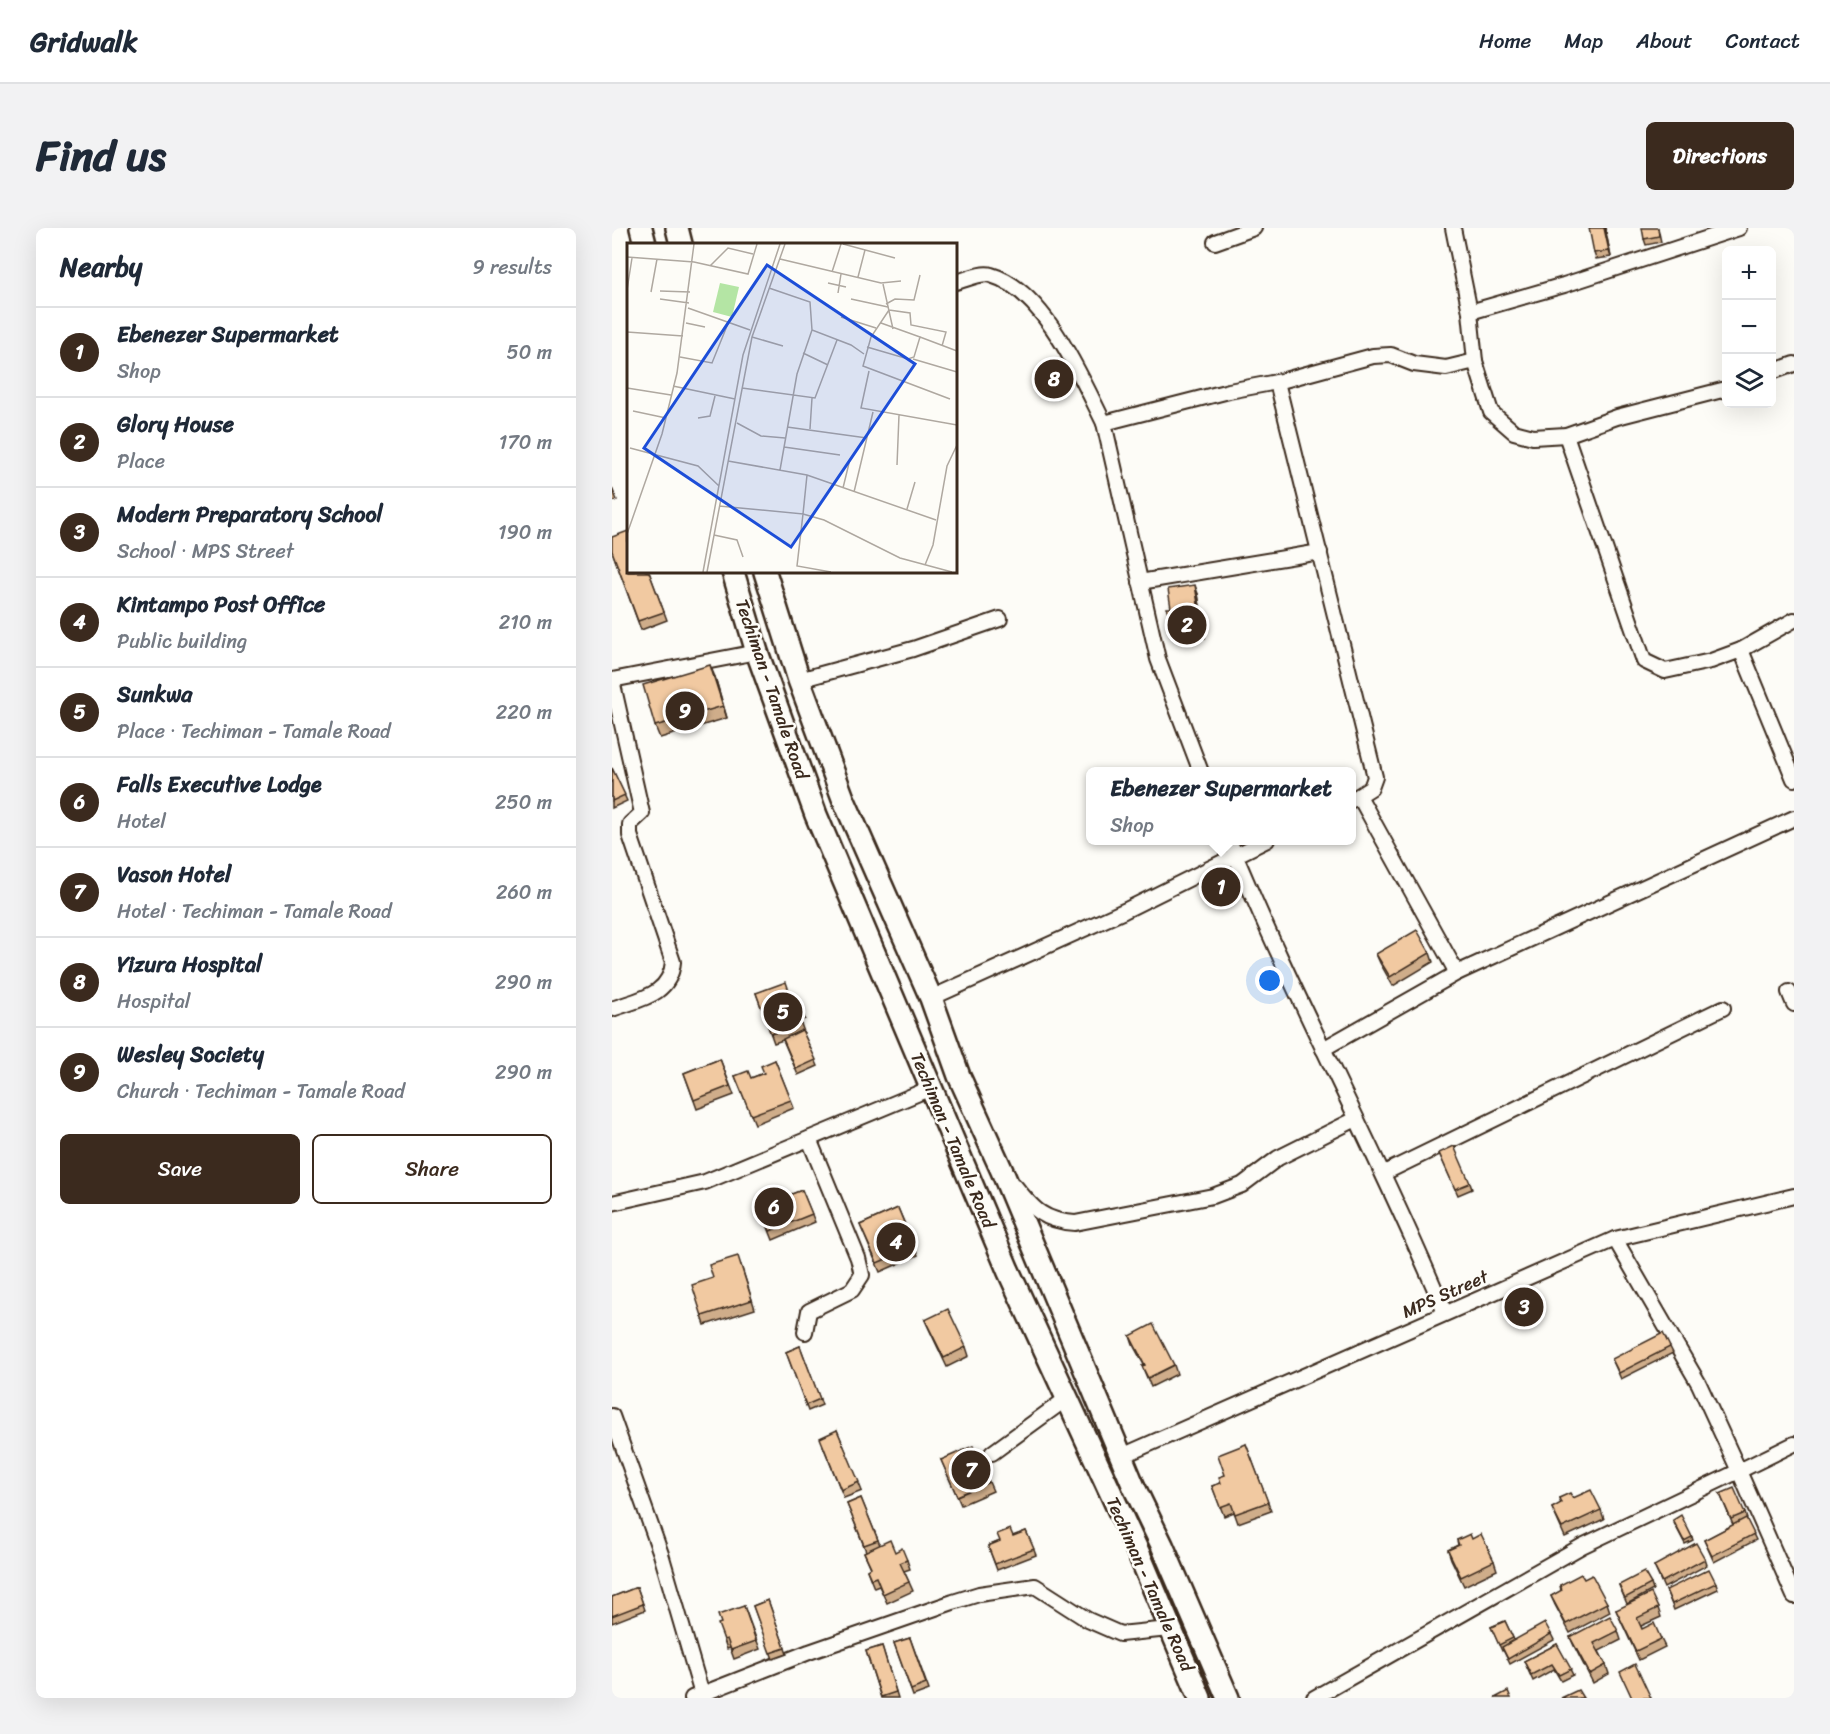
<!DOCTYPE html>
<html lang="en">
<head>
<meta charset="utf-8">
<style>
	:root { --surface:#fff; --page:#f2f2f3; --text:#1f2937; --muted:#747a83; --line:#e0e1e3; --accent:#3b2a1e }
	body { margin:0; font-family:Sriracha,sans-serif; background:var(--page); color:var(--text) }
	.controls { position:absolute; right:18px; top:18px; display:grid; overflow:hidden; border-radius:9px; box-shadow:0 6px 24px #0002 }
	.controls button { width:54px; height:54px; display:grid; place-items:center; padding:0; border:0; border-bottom:2px solid var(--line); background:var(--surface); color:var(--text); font:30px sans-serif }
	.you { position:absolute; left:658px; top:753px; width:21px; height:21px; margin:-15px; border:4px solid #fff; border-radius:50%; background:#1a73e8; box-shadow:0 0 0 9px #1a73e833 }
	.badge { display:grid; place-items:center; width:39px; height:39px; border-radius:50%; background:var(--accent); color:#fff; font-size:20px; font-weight:700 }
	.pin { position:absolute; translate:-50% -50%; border:3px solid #fff; box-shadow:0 2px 6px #0006 }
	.popup { position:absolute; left:474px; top:539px; width:270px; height:78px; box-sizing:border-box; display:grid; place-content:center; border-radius:9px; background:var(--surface); filter:drop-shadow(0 2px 4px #0005); font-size:20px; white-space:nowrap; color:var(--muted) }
	.popup b { font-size:22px; color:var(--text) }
	.popup::after { content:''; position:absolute; left:50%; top:100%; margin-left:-12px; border:12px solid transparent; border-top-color:var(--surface) }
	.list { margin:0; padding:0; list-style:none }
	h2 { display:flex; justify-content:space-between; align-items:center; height:78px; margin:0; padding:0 24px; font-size:26px }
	h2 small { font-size:20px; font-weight:400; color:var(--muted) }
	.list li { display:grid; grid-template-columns:39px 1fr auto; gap:18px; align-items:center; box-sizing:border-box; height:90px; padding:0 24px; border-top:2px solid var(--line) }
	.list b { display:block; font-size:22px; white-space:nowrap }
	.list p { margin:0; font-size:20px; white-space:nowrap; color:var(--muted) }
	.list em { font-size:20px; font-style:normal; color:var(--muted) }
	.actions { display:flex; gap:12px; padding:18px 24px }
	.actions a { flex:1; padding:14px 0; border:2px solid var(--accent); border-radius:9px; text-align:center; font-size:21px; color:var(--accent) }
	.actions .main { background:var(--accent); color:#fff }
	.icon { flex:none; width:33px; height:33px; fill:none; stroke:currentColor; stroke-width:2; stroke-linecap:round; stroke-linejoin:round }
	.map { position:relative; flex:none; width:1182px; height:1470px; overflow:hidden; border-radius:9px }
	header { display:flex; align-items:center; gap:36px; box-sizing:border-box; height:84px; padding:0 30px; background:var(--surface); border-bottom:2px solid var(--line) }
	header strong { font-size:28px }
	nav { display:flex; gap:33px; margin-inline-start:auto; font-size:21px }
	.intro { display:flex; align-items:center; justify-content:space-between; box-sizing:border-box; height:144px; padding:0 36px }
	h1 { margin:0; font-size:42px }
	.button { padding:15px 27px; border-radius:9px; background:var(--accent); color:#fff; font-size:21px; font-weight:700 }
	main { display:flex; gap:36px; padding:0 36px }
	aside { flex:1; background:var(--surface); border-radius:9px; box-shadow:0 6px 24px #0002 }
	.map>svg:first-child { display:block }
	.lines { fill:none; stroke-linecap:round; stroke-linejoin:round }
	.minor-casing { stroke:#3b2a1e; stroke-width:18 }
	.highway-casing { stroke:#3b2a1e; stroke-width:26 }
	.minor { stroke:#fdfcf7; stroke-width:14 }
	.highway { stroke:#fdfcf7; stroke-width:21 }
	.wall { fill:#cfad8a; stroke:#3b2a1e; stroke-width:1.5; fill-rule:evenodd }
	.shaded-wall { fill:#a98d71; stroke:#3b2a1e; stroke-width:1.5 }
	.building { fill:#f1c9a1; stroke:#3b2a1e; stroke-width:1.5; fill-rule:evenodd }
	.labels { text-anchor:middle; stroke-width:5; stroke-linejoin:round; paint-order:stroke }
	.street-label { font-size:18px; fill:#3b2a1e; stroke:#fdfcf7 }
	.inset-road { fill:none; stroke:#afa8a0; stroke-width:1.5 }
	.view { fill:#1d4ed8; fill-opacity:0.15; stroke:#1d4ed8; stroke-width:3 }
	.inset-edge { fill:none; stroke:#3b2a1e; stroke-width:3 }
</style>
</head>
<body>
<header>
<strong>Gridwalk</strong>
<nav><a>Home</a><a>Map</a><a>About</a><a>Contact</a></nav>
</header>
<div class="intro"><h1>Find us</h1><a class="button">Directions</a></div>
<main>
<aside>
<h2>Nearby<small>9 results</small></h2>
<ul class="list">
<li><span class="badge">1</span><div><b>Ebenezer Supermarket</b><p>Shop</p></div><em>50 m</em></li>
<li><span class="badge">2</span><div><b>Glory House</b><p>Place</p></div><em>170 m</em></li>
<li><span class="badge">3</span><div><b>Modern Preparatory School</b><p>School · MPS Street</p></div><em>190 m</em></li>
<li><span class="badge">4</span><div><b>Kintampo Post Office</b><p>Public building</p></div><em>210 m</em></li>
<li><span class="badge">5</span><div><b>Sunkwa</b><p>Place · Techiman - Tamale Road</p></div><em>220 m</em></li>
<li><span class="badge">6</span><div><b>Falls Executive Lodge</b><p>Hotel</p></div><em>250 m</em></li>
<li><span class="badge">7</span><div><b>Vason Hotel</b><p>Hotel · Techiman - Tamale Road</p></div><em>260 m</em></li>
<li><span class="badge">8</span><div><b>Yizura Hospital</b><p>Hospital</p></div><em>290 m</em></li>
<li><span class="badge">9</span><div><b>Wesley Society</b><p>Church · Techiman - Tamale Road</p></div><em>290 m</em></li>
</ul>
<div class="actions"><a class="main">Save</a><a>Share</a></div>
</aside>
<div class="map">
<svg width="1182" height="1470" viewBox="0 0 1182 1470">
	<rect width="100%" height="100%" fill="#fdfcf7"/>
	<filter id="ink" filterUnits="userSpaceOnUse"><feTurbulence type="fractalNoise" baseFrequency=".0167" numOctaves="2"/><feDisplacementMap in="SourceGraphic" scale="12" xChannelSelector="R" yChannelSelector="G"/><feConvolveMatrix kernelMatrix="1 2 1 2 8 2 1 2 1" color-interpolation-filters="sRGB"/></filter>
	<g filter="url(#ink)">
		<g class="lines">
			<defs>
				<g id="minor">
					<polyline points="841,0 858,84 863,133 879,184 902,204 921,209 954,207 1005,189 1114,161"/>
					<polyline points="603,14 642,0"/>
					<path d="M344 54C353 52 370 44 379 47 432 62 469 149 492 195L617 163 665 154 761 128 779 127 802 136 834 140 863 133"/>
					<polyline points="858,84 952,57 1127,0"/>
					<polyline points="1160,144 1182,136"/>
					<polyline points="665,154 763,549 759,560 740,572"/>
					<polyline points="492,195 546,431 589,544"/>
					<polyline points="954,207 1032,433 1053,443 1099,433 1129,422 1182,392"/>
					<polyline points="528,354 708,324"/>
					<polyline points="1129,422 1182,551"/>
					<path d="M0 452 30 585 18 596V607L61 734C58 768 27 771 0 781"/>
					<polyline points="0,452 145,424"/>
					<polyline points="187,452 301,421 388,391"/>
					<polyline points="747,568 845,745"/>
					<path d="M617 612C683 773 766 925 833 1085"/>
					<polyline points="1177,764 1182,776"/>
					<polyline points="319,770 512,683 655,612"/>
					<polyline points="711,821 845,745 1182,590"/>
					<polyline points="772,945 1111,780"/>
					<path d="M403 958C422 982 432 993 463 995L601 968 630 957 666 930 744 891"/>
					<polyline points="0,975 93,954 319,860"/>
					<polyline points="193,1104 197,1083 240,1062 250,1047 246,1030 197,911"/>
					<polyline points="0,1188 49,1326 91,1470"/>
					<polyline points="1182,1216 1127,1243 1182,1368"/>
					<polyline points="380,1225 454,1171"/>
					<polyline points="510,1228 1003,1011 1182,968"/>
					<polyline points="80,1470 197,1424 341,1374 367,1366 423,1358 476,1392 508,1406 557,1401"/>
					<polyline points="702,1470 970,1318 1127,1243 1087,1156 1003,1011"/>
				</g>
				<g id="highway">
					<polyline points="29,0 33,16"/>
					<polyline points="65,0 69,16"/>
					<polyline points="121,344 145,424 204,587 396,1042 527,1326 588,1470"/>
					<polyline points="153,344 187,452 231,570 319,770 347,848 390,943 522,1259 550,1317 616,1470"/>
				</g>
			</defs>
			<use href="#minor" class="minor-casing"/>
			<use href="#highway" class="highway-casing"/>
			<use href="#minor" class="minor"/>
			<use href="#highway" class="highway"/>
		</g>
		<g class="wall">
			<polygon points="993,0 999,29 984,31 982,25"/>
			<polygon points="1046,0 1049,14 1034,17 1032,11"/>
			<polygon points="0,260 5,272 0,274"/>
			<polygon points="0,323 37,344 55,392 29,402"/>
			<polygon points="586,366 593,410 568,414 565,405 561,405 558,396 559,380"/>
			<polygon points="103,449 115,490 48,510 43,498"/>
			<polygon points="0,540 15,573 0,580"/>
			<polygon points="818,725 821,734 781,758 768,735 764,726"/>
			<polygon points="144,765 180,769 184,767 193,791 188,793 192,804 191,804 206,838 186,847 171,812 162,815"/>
			<polygon points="108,831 122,867 85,881 72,845"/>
			<polygon points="163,832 182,880 143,896 123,848 139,850 152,845"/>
			<polygon points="827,925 858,955 860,961 846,967"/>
			<polygon points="190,962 203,994 161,1012 148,979"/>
			<path d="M286 980 306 1027 268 1044 248 997ZM276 1013 278 1016 271 1019 270 1016Z"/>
			<polygon points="129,1037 143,1081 93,1097 90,1088 101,1050"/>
			<polygon points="313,1092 354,1119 357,1128 335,1139 317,1101"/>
			<polygon points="518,1108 562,1137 565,1146 539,1159 530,1138 532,1137 521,1117"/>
			<polygon points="188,1118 210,1177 196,1183 174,1124"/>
			<polygon points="1058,1119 1061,1125 1009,1151 1000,1131"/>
			<polygon points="225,1202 250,1263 232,1270 211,1218"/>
			<polygon points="634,1216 659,1283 626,1295 622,1284 612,1288 600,1258 609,1255 613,1247"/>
			<polygon points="329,1232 377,1254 381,1263 349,1277"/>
			<polygon points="1108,1266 1133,1285 1135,1291 1134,1291 1144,1312 1102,1334 1092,1312 1121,1297"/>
			<polygon points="249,1270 268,1317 283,1324 295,1332 298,1341 292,1343 301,1363 275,1375 267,1358 262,1360 258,1350 255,1342 259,1340 252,1324 254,1323 235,1276"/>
			<polygon points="947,1270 961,1270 989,1282 992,1291 953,1309 940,1280 949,1276"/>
			<polygon points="1062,1295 1080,1309 1081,1312 1073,1316"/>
			<polygon points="414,1303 424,1327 385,1342 376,1318"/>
			<polygon points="860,1311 882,1333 885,1342 852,1358 839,1331 836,1322 846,1317 845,1312"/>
			<polygon points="1093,1331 1095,1337 1052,1360 1042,1338"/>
			<polygon points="972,1351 995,1375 998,1384 958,1405 943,1377 939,1368 949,1363 948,1357"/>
			<polygon points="1104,1355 1106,1361 1062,1382 1054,1362"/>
			<polygon points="1039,1356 1041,1362 1015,1376 1007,1357"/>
			<polygon points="25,1359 33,1382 0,1395 0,1369"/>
			<polygon points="156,1372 175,1426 161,1431 141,1378"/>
			<polygon points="132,1378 148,1421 122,1431 118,1420 115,1421 112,1412 109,1395"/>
			<polygon points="1046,1380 1049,1389 1029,1398 1030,1401 1049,1411 1053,1419 1027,1432 1008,1391 1004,1382"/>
			<polygon points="893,1393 902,1412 939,1406 942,1412 898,1436 891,1422 890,1423 879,1399"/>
			<polygon points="1006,1403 1009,1412 987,1423 994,1437 997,1446 981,1455 962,1418 958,1409"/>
			<polygon points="298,1410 317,1462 301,1468 282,1415"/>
			<polygon points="945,1416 961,1447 949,1453 942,1441 921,1453 912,1433"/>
			<polygon points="270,1418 286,1470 269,1470 254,1423"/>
		</g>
		<g class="shaded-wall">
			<polygon points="992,0 993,0 999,29 997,23"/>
			<polygon points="583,357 586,366 593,410 590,401"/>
			<polygon points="98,437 103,449 115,490 111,478"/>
		</g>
		<g class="building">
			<polygon points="977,0 992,0 997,23 982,25"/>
			<polygon points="1030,0 1046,0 1047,8 1032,11"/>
			<polygon points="16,303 16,344 37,344 52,384 26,393 0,323 0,309"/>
			<polygon points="583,357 590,401 565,405 563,395 558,396 555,380 559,380 556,361"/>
			<polygon points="98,437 111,478 43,498 31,457"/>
			<polygon points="0,540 13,567 0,573"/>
			<polygon points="805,702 818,725 778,749 764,726"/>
			<polygon points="174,754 179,769 184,767 190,782 185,784 189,795 159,806 144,765"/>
			<polygon points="190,802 204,832 184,841 171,811"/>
			<polygon points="108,831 118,858 82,872 72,845"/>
			<polygon points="163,832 179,872 139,887 123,848 136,843 139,850 152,845 149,838"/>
			<polygon points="842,918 858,955 843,961 827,925"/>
			<polygon points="190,962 200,986 158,1003 148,979 155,976 153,970 165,965 167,971"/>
			<path d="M286 980 302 1019 265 1035 248 997ZM273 1004 278 1016 271 1019 266 1007Z"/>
			<polygon points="126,1028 140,1072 90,1088 80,1057 101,1050 97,1037"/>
			<polygon points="336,1081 354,1119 332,1130 313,1092"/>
			<polygon points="541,1096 562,1137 536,1150 530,1138 533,1137 518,1108"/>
			<polygon points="1051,1105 1058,1119 1007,1145 1000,1131"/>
			<polygon points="188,1118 208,1171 194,1177 174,1124"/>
			<polygon points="225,1202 247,1254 229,1262 208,1210"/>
			<polygon points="634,1216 656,1274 623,1286 619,1275 608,1279 600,1258 609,1255 607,1249 613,1247 606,1227"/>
			<polygon points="361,1218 377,1254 345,1268 329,1232"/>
			<polygon points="1122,1260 1133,1285 1119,1291 1108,1266"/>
			<polygon points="979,1262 989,1282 950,1300 940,1280 949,1275 947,1270 958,1265 961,1270"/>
			<polygon points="249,1270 266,1312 252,1317 235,1276"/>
			<polygon points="1069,1287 1080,1309 1072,1313 1061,1292"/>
			<polygon points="1134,1290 1142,1306 1100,1328 1092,1312"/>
			<polygon points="398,1301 401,1308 414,1303 422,1321 383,1336 376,1318 388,1313 385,1306"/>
			<polygon points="858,1306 860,1311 869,1306 882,1333 849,1349 836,1322 847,1317 845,1312"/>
			<polygon points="278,1312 283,1324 290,1320 295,1332 288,1335 297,1354 271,1366 264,1349 259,1351 255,1342 259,1339 252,1324"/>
			<polygon points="1084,1315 1093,1331 1050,1354 1042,1338"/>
			<polygon points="1097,1341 1104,1355 1060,1376 1054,1362"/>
			<polygon points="1032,1344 1039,1356 1013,1370 1007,1357"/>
			<polygon points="969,1346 972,1351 980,1347 995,1375 954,1396 939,1368 950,1362 948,1357"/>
			<polygon points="25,1359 31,1376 0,1388 0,1369"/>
			<polygon points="1039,1365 1046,1380 1025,1390 1030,1401 1042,1395 1049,1411 1024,1423 1004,1382"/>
			<polygon points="156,1372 173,1420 158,1425 141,1378"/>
			<polygon points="132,1378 144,1413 119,1422 115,1411 112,1412 106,1396 109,1395 106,1387"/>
			<polygon points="998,1388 1006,1403 982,1415 994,1437 978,1446 958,1409"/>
			<polygon points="893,1393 901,1410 887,1417 879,1399"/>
			<polygon points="933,1395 939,1406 896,1431 890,1419"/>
			<polygon points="298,1410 314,1456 299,1462 282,1415"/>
			<polygon points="945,1416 959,1441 947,1447 940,1436 919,1447 912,1433"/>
			<polygon points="270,1418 284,1464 269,1469 254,1423"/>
			<polygon points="1023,1436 1039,1470 1020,1470 1008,1444"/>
			<polygon points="966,1462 971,1470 949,1470"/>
			<polygon points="896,1463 899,1470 883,1470"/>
		</g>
	</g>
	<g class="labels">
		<g class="street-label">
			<text transform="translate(160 461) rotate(71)" y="6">Techiman - Tamale Road</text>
			<text transform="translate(341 912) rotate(67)" y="6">Techiman - Tamale Road</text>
			<text transform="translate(833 1066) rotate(-24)" y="6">MPS Street</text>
			<text transform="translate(538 1356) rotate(66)" y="6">Techiman - Tamale Road</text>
		</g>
	</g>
	<g transform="translate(15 15)">
		<rect width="330" height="330" fill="#fdfcf7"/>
		<path d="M93 40 112 44 105 74 86 69Z" fill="#b4e5a4"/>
		<path class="inset-road" d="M216 1 268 15M0 14 67 19 121 31 130 1M153 16 254 40 274 38M83 23 101 5 126 11M205 29 214 1M231 34 238 7M201 40 219 44M256 41 266 86M142 45 183 59 185 87 224 102 237 111M0 47 5 15M33 48 63 49M24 49 30 16M211 50 214 31M33 56 62 60M224 56 261 64M259 61 268 56 287 57 293 32M61 65 123 87M262 67 244 94 236 123 323 156M262 67 283 70 284 82 319 89 315 103M214 74 249 85M59 80 78 84M0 89 56 93M125 94 156 103M293 94 330 108M240 104 281 116 287 114 293 94 254 80M176 110 201 122M53 114 85 120 102 78M286 116 330 129M242 128 234 165 330 182M46 143 108 156M0 145 44 152M115 145 188 155 210 97M6 168 39 175M71 175 83 173 88 153M110 180 134 193 158 195M160 184 240 195M183 186 185 155M157 204 213 212M3 205 71 223 92 243M101 218 180 232 309 277M270 222 272 172M153 227 170 131 185 87M216 245 223 216M227 249 246 169M92 263 176 271 180 232M280 266 288 239M0 291 35 191 50 130 67 1M87 292 110 297 116 314M298 322 306 302 320 223 330 202M76 329 116 112 153 1M80 329 125 94 158 1M204 329 170 323 176 271 197 277 273 315 325 329"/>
		<path class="view" d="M140 22 288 121 164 304 17 205Z"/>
		<rect width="330" height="330" class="inset-edge"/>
	</g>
</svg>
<div class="controls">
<button>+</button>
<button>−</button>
<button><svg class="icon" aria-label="layers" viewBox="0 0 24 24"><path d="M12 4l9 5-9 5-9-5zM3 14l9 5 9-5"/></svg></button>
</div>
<div class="you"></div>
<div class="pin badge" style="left:609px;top:659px">1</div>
<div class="popup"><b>Ebenezer Supermarket</b>Shop</div>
<div class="pin badge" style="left:575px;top:397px">2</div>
<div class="pin badge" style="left:912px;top:1079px">3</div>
<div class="pin badge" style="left:284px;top:1014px">4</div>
<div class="pin badge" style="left:171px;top:784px">5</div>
<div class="pin badge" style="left:162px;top:979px">6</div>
<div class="pin badge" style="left:359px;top:1242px">7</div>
<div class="pin badge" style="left:442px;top:151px">8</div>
<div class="pin badge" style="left:73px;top:483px">9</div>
</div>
</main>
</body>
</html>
